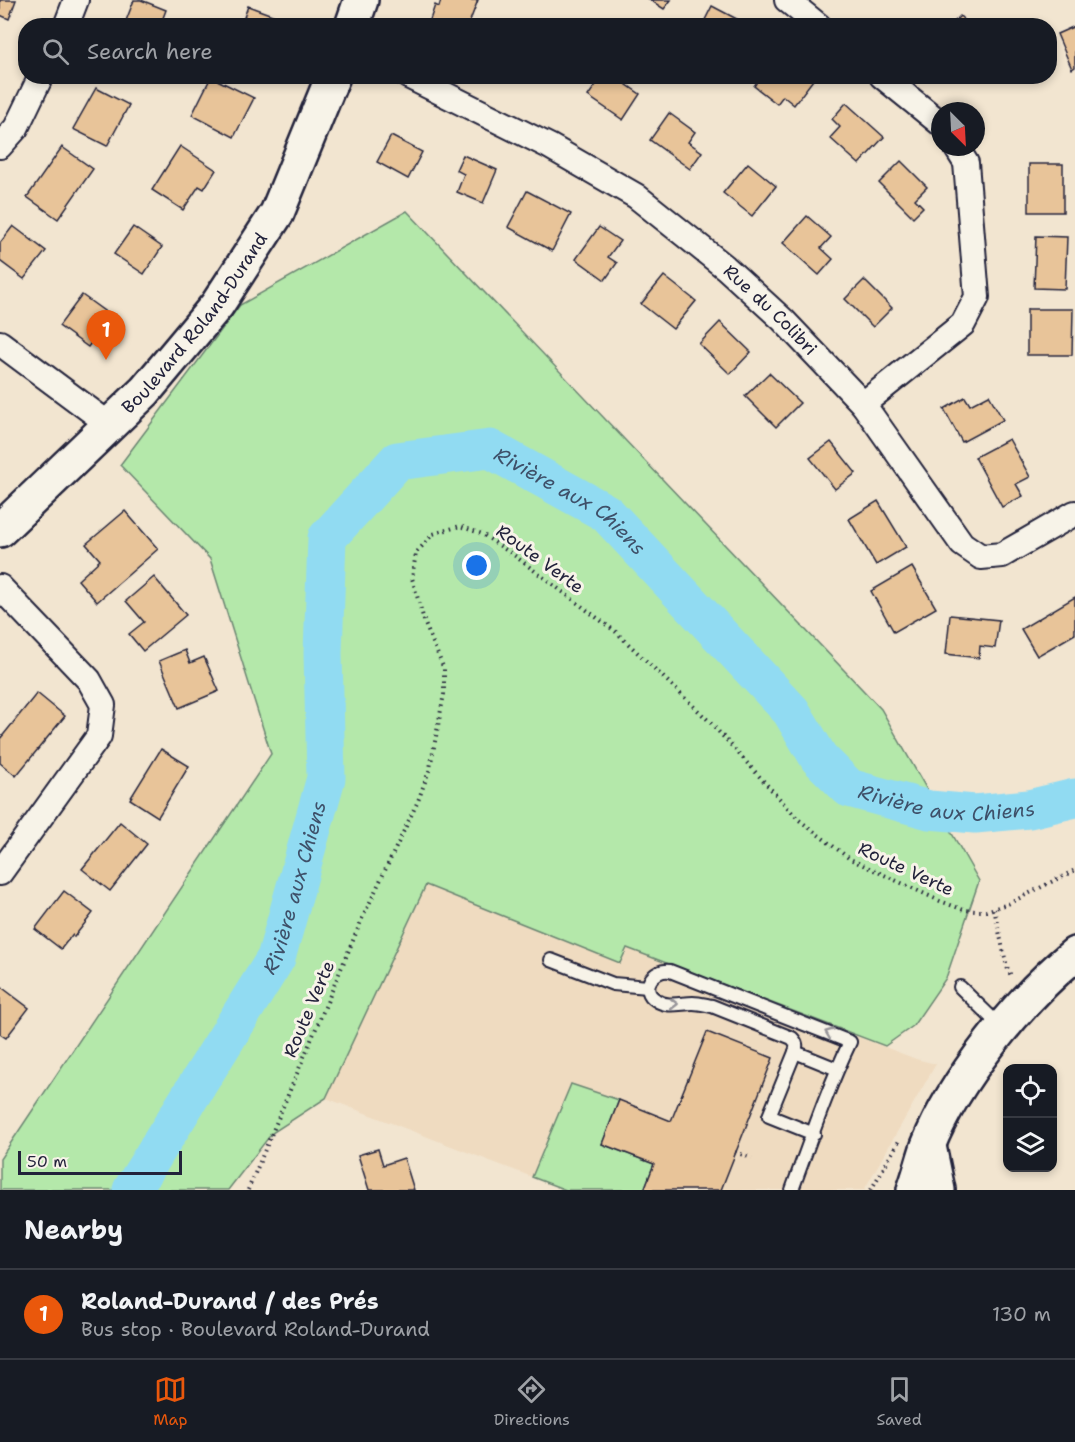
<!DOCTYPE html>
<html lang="en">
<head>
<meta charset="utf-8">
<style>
	:root { --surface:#171b24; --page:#242831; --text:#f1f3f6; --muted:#9ea1a6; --line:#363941; --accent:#ea580c }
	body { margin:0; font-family:"Shantell Sans",sans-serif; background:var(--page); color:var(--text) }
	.controls { position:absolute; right:18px; bottom:18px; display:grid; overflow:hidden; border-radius:12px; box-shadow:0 3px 9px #0003 }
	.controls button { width:54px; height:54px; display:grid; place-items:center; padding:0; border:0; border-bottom:2px solid var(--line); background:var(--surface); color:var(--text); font:30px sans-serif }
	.compass { position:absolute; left:931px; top:102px; width:54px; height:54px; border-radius:50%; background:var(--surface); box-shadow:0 3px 9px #0003; rotate:156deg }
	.scale { position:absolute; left:18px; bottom:15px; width:164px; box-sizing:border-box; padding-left:6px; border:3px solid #22223b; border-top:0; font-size:16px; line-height:21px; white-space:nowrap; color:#22223b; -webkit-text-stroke:4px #f7f3e8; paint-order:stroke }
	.you { position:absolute; left:477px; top:566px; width:21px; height:21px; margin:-15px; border:4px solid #fff; border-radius:50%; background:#1a73e8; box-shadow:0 0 0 9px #1a73e833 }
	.badge { display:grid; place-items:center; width:39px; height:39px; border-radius:50%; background:var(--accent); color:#fff; font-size:20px; font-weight:700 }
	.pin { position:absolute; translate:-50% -50px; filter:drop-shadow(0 2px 3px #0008) }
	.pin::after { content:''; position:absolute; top:32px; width:21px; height:18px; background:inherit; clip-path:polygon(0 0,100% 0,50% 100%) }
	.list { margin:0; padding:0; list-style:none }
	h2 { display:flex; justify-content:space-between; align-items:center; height:78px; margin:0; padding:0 24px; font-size:26px }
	h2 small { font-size:20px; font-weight:400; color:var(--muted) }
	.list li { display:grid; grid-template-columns:39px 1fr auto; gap:18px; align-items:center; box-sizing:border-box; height:90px; padding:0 24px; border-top:2px solid var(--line) }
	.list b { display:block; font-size:22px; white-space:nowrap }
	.list p { margin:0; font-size:20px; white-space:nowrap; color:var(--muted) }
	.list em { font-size:20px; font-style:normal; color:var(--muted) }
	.icon { flex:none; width:33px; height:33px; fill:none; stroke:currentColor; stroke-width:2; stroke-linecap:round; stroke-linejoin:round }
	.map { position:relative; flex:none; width:1075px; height:1190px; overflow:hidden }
	.search { position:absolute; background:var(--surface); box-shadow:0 3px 9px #0003; left:18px; right:18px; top:18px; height:66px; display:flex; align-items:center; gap:15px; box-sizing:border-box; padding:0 21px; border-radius:24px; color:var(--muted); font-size:22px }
	.sheet { height:168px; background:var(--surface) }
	nav { display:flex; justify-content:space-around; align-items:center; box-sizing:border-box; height:84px; border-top:2px solid var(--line); background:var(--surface); font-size:16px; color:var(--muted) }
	nav a { display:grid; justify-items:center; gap:3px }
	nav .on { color:var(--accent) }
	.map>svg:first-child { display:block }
	.built { fill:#efdbc0 }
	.green { fill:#b4e8aa; stroke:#6b8572; stroke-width:1.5 }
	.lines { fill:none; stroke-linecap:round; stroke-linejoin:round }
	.river { stroke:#91dbf2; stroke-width:39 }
	.building { fill:#e8c499; stroke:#22223b; stroke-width:1.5 }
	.lane-casing { stroke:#22223b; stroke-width:16 }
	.street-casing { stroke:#22223b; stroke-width:28 }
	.secondary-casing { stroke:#22223b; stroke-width:38 }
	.highway-casing { stroke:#22223b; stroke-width:38 }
	.path { stroke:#22223b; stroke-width:4; stroke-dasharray:1.5 4.5; stroke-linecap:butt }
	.lane { stroke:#f7f3e8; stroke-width:12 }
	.street { stroke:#f7f3e8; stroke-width:24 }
	.secondary { stroke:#f7f3e8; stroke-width:33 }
	.highway { stroke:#f7f3e8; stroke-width:33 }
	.oneway { stroke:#97959a }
	.labels { text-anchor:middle; stroke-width:6; stroke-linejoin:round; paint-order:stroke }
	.street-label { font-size:18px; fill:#22223b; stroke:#f7f3e8 }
	.water-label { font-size:20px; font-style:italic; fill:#3e5069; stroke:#f7f3e8 }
</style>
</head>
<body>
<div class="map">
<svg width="1075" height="1190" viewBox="0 0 1075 1190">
	<rect width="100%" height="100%" fill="#f2e5d0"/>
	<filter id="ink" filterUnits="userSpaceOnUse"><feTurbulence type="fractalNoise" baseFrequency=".0167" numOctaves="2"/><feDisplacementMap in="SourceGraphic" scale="12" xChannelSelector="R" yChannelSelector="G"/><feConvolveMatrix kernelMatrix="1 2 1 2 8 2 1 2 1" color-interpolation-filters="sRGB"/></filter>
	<g filter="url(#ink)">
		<polygon class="built" points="426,885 620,963 627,948 916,1059 936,1064 864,1190 566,1190 326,1098"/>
		<g class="green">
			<polygon points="407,211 881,709 979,881 946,978 913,1026 885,1046 627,948 620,963 426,885 326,1098 272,1133 228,1190 0,1190 0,1159 271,754 210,559 120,465 240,305"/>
			<polygon points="571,1084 619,1100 602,1144 654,1164 644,1190 566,1190 532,1177"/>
		</g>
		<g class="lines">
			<path class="river" id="s1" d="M132 1190 276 958 326 778 323 653 327 538 397 461 490 449 606 513 791 711 819 758 849 788 929 810 975 814 1029 809 1075 798"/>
		</g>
		<g class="building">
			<polygon points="0,0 16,0 9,19 0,15"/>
			<polygon points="134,0 141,0 166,10 160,26 124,26"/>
			<polygon points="441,0 478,0 468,26 428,26 435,5 439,7"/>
			<polygon points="650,0 671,0 664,9"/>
			<polygon points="248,6 275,16 272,26 241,26"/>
			<polygon points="712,6 750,26 711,26 704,22"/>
			<polygon points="960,16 970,26 950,26"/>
			<polygon points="1075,26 1075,67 1072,69 1057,34"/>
			<polygon points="602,76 614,76 640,94 623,120 588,96"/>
			<polygon points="761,76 808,76 813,80 794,105 783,96 777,104 754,86"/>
			<polygon points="211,77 254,98 234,137 192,115"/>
			<polygon points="96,88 129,105 107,146 73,129"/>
			<polygon points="846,103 884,137 859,164 830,138 840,127 832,119"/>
			<polygon points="669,113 695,132 688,142 702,152 690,169 650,140"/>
			<polygon points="391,136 422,152 408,179 377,162"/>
			<polygon points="180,146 216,170 204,189 199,186 183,210 152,190"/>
			<polygon points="62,147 93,169 58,219 27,197"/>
			<polygon points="463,155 497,170 483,203 457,192 464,174 456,170"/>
			<polygon points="901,161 927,187 915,199 923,207 913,217 879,183"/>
			<polygon points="748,163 776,186 752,216 723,193"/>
			<rect x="1029" y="164" width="34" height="48"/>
			<polygon points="527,191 571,214 552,251 508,227"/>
			<polygon points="807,216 831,237 821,248 833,259 819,275 783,243"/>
			<polygon points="13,226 46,251 24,279 0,261 0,243"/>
			<polygon points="133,227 162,247 144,274 114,254"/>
			<polygon points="599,227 620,241 608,257 617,263 605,280 576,259"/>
			<polygon points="1036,236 1067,237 1065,289 1034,288"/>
			<polygon points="664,276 696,301 673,329 641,304"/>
			<polygon points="864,280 892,308 873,327 845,299"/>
			<polygon points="82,295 111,316 88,347 59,326"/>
			<polygon points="1027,309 1073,309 1072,355 1027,355"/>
			<polygon points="720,322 751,352 730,374 699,344"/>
			<polygon points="769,373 800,403 776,427 745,396"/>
			<polygon points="989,395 1003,420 962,442 944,409 965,397 970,405"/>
			<polygon points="1009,439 1030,477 1016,484 1023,496 1002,507 975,457"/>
			<polygon points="831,442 856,473 835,489 810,458"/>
			<polygon points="878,501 906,547 876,565 849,519"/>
			<polygon points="125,511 158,549 97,602 78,580 100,560 86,544"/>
			<polygon points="912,567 936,608 894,632 871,591"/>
			<polygon points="154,577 186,615 143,651 129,634 144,622 126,601"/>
			<polygon points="1075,597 1075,634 1037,656 1021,629"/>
			<polygon points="950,615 999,620 995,648 980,646 979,658 946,654"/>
			<polygon points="185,650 190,663 204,657 219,691 179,708 159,661"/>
			<polygon points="37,693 65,716 16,776 0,763 0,739"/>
			<polygon points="161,749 189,766 158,817 130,799"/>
			<polygon points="120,822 147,844 110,891 82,869"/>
			<polygon points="64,891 93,913 74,937 72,935 61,949 35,929"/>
			<polygon points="0,986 29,1008 6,1038 0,1034"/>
			<polygon points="707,1032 773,1058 721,1190 644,1190 654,1164 602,1144 619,1100 671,1121"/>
			<polygon points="378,1149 383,1165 404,1158 414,1190 369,1190 358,1155"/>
		</g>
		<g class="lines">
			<defs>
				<g id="lane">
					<polyline points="551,960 613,984 648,987"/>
					<polyline points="960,987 1002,1028"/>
					<polyline points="795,1052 837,1069"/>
					<path d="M792 1190C810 1141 827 1090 850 1042L670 971C653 968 639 990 656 1000 667 1008 681 1003 693 1003 700 1003 706 1005 712 1006L792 1038C797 1043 797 1046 795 1052L769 1116 814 1134"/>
				</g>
				<g id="street">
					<polyline points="787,0 819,26"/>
					<polyline points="66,26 76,0"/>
					<path id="s2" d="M408 76 549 146 636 196 725 267 783 320 863 404 962 544 981 557 1002 555 1075 513"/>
					<polyline points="882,76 940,123"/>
					<polyline points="0,146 16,128 41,76"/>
					<polyline points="0,343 110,425"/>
					<polyline points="863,404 963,324 977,297 966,163 956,147"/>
					<polyline points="0,587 89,680 103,705 99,736 0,873"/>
				</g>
				<g id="secondary">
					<polyline points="352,26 361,0"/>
					<path id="s3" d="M0 530 145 391 217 305 277 213 333 76"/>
					<path d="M914 1190C919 1176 923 1161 928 1146 954 1080 1020 999 1075 954"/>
				</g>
				<polyline id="highway" points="929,1146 938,1190"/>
			</defs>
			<use href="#lane" class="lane-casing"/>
			<use href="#street" class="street-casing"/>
			<use href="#secondary" class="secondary-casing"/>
			<use href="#highway" class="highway-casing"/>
			<g class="path">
				<polyline points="994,909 1007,967 1012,978"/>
				<polyline points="735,1152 752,1158"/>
				<polyline points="248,1190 362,919 418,801 430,768 444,694 444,669 425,624 412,578 416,553 433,534 460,526 482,534 515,556 616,632 708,720 799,820 850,859 940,901 964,910 975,911 986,911 1008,904 1075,870"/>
				<polyline points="871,1190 899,1141"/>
			</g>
			<use href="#lane" class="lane"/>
			<use href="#street" class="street"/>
			<use href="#secondary" class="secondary"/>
			<use href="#highway" class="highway"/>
		</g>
		<defs><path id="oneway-chevron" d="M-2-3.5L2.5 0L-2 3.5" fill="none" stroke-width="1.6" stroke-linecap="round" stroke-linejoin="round" transform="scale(1.5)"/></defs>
		<g class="oneway">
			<use href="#oneway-chevron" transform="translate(674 1004)"/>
			<use href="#oneway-chevron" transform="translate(829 1033) rotate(-158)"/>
		</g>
	</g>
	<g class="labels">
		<g class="street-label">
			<text dy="6" stroke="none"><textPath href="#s2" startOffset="434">Rue du Colibri</textPath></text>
			<text dy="6" stroke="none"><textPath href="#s3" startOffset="285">Boulevard Roland-Durand</textPath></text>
			<text transform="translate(540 559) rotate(36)" y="6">Route Verte</text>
			<text transform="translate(906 869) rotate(25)" y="6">Route Verte</text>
			<text transform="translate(309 1009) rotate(-67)" y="6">Route Verte</text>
		</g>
		<g class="water-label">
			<text dy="7" stroke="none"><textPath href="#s1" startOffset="994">Rivière aux Chiens</textPath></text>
			<text dy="7" stroke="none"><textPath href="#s1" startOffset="1498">Rivière aux Chiens</textPath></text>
			<text dy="7" stroke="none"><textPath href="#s1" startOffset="346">Rivière aux Chiens</textPath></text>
		</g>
	</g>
</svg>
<div class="controls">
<button><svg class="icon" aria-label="locate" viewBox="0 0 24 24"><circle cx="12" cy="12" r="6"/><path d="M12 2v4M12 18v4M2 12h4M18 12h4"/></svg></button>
<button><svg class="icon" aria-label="layers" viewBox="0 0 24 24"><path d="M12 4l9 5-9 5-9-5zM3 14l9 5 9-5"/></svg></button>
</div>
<svg class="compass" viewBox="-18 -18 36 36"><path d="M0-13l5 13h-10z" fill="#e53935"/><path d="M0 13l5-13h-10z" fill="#9ea1a6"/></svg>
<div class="scale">50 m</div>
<div class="you"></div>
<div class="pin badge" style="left:106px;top:360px">1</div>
<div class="search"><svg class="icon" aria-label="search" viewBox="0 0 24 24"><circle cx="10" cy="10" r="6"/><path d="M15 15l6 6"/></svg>Search here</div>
</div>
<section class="sheet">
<h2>Nearby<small></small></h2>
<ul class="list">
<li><span class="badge">1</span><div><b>Roland-Durand / des Prés</b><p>Bus stop · Boulevard Roland-Durand</p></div><em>130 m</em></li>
</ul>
</section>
<nav>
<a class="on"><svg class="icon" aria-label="map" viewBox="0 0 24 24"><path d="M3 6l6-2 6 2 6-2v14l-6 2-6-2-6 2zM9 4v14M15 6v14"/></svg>Map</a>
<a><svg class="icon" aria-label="directions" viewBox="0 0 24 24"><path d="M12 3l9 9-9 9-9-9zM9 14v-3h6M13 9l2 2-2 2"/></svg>Directions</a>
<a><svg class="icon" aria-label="saved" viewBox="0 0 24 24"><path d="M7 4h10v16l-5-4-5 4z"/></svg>Saved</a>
</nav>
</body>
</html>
